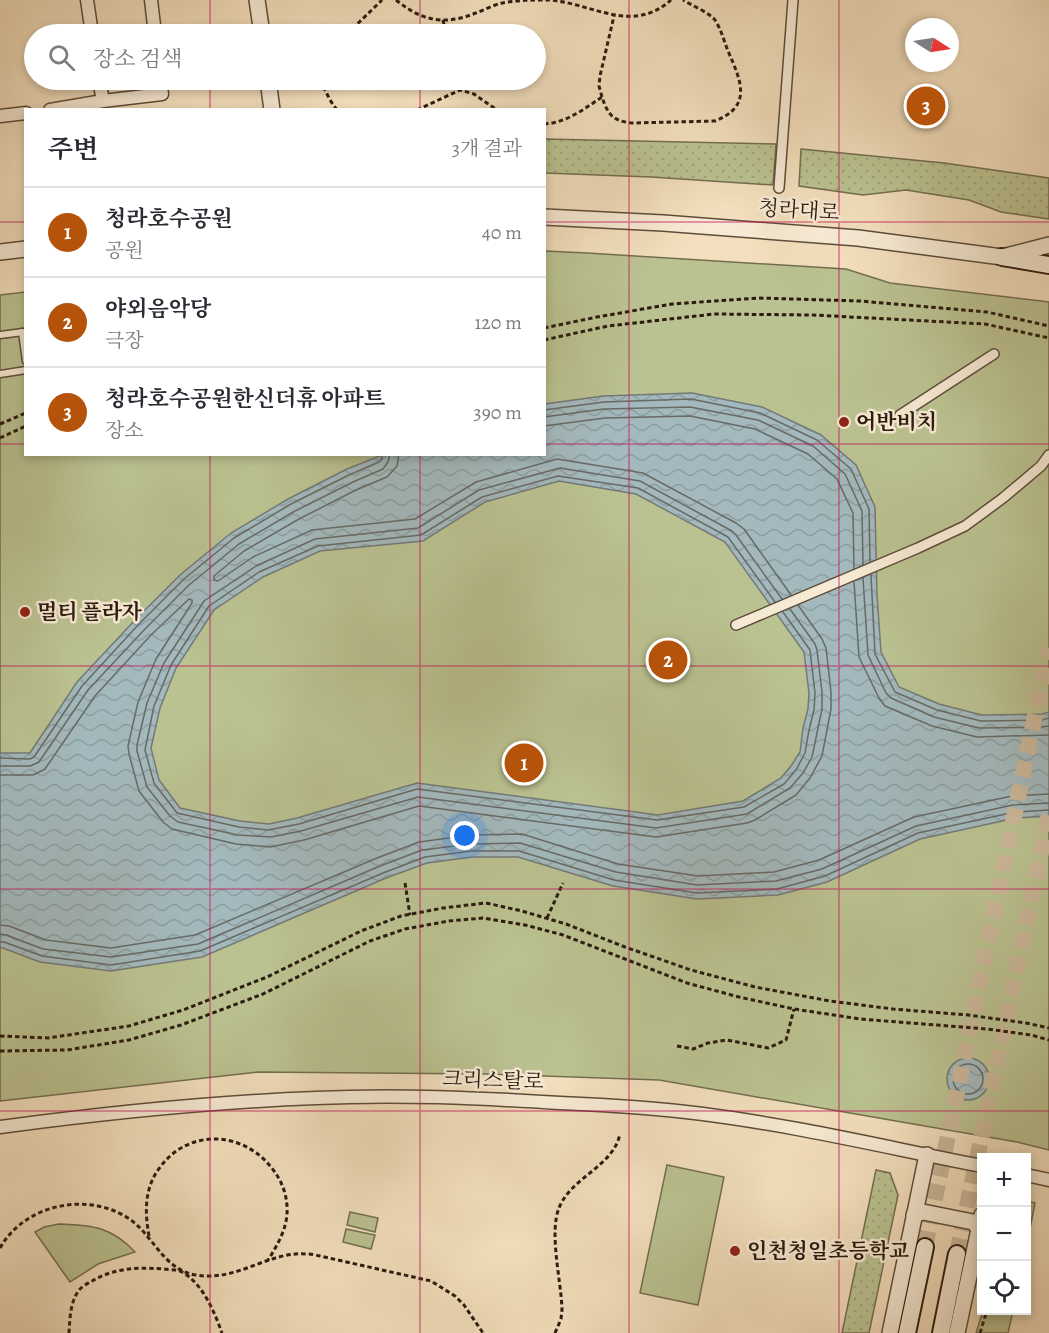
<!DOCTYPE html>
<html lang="ko">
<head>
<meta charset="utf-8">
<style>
	:root { --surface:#fff; --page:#f7f7f7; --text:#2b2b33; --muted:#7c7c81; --line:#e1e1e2; --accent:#b45309 }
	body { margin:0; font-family:Alegreya,"Noto Serif KR",serif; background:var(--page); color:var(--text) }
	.controls { position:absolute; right:18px; bottom:18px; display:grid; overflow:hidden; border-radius:0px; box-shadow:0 3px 9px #0003 }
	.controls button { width:54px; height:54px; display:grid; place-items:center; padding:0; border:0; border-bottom:2px solid var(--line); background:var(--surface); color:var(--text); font:30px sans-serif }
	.compass { position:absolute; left:905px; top:18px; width:54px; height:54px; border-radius:50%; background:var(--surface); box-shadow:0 3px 9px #0003; rotate:102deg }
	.you { position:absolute; left:465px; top:836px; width:21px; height:21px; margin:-15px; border:4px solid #fff; border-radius:50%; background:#1a73e8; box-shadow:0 0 0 9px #1a73e833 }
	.badge { display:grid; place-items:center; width:39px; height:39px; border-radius:50%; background:var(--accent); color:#fff; font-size:20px; font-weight:700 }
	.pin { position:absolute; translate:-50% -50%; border:3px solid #fff; box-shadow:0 2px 6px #0006 }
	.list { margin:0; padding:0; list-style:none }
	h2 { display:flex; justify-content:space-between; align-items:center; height:78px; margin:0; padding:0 24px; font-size:26px }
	h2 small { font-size:20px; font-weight:400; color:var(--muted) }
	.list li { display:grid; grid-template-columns:39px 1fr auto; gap:18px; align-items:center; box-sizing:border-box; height:90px; padding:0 24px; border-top:2px solid var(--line) }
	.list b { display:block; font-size:22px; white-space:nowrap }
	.list p { margin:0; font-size:20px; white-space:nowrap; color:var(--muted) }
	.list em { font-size:20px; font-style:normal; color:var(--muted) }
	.icon { flex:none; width:33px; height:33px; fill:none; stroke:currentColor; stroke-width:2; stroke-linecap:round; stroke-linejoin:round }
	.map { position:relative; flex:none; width:1049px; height:1333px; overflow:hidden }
	.search { position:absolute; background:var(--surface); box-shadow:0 3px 9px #0003; left:24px; top:24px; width:522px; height:66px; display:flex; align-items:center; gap:15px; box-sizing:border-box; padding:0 21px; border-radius:33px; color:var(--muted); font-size:22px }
	.panel { position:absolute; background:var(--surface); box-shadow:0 3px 9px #0003; left:24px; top:108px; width:522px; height:348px; border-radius:0px }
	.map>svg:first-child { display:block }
	.grass { fill:url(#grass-dots); stroke:#736e50; stroke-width:1.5 }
	.green { fill:#bbc291; stroke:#736e50; stroke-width:1.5 }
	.water { fill:url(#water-waves); stroke:#737a77; stroke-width:1.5; fill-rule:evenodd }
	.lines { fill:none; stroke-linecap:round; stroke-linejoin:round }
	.shore { stroke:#676a66; stroke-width:1.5 }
	.secondary-tunnel { stroke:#cbb89a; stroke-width:16; stroke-dasharray:16 8; stroke-linecap:butt }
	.service-casing { stroke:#5d4c3a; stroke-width:9 }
	.pedestrian-casing { stroke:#5d4c3a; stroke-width:12 }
	.minor-casing { stroke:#5d4c3a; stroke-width:15 }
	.tertiary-casing { stroke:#5d4c3a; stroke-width:18 }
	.secondary-casing { stroke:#2b1b0f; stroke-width:20 }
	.path { stroke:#2b1b0f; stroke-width:3; stroke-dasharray:4.5 3; stroke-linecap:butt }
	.service { stroke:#f7ead4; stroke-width:6 }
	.pedestrian { stroke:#f7ead4; stroke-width:9 }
	.minor { stroke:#f7ead4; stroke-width:12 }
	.tertiary { stroke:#f7ead4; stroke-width:15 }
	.secondary { stroke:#f7ead4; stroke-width:16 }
	.grid { fill:none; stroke:#c2185b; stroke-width:1.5; stroke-opacity:0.55 }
	.poi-dot { fill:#8f2418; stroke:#f7ead4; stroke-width:2 }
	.labels { text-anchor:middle; stroke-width:5; stroke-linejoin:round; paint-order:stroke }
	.street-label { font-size:21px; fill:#2b1b0f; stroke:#f7ead4 }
	.poi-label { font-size:21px; font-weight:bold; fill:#2b1b0f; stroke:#f7ead4; text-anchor:start }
</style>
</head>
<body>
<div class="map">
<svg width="1049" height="1333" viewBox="0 0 1049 1333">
	<defs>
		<pattern id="grass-dots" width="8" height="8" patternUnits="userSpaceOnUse" patternTransform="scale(1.5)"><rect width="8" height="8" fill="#bbc291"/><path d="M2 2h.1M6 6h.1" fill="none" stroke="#a1a67c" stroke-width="1.8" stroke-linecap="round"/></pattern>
		<pattern id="water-waves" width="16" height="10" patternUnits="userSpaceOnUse" patternTransform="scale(1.5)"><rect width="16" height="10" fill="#a3b9bd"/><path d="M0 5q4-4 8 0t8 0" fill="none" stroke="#8c9ea1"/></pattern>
	</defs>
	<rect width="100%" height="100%" fill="#f3dfbd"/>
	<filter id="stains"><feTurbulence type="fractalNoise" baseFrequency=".00333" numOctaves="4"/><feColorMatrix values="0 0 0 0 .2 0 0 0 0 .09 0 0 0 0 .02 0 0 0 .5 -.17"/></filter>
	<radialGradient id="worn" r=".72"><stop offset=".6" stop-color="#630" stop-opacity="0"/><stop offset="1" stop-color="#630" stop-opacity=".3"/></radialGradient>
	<g class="grass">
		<polygon points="545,139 776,144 773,185 651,177 545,173"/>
		<polygon points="801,149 944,163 1049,178 1049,219 1001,212 969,200 906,190 863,195 799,186"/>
		<polygon points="876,1170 890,1173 898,1195 869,1333 842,1333"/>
	</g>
	<g class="green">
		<polygon points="545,251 587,253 846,269 890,283 1049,302 1049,1150 1017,1142 659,1080 486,1074 258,1072 0,1101 0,295 25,292 26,454 544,454"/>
		<polygon points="667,1165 724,1177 698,1305 640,1293"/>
		<polygon points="1027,1201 1035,1203 1027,1244 1026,1201"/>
		<polygon points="350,1212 378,1218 375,1232 347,1225"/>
		<path d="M59 1224C92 1225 112 1227 135 1252L98 1264 70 1282 35 1232 44 1227Z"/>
		<polygon points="346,1229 375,1235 371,1249 343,1242"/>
		<polygon points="983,1311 1013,1311 1008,1333 976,1333"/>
	</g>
	<g class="water">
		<path d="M692 393 762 407 821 435 856 465 875 507 877 595 881 652 899 687 939 704 982 715 1042 714 1049 712V816L1016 818 920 839 827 882 778 895 697 899 613 886 518 857H472L427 863 386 878 202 957 111 971 40 962 0 947V753H30L77 682 135 620 180 575 231 533 288 499 347 469 382 455 544 454 545 404 603 396ZM559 481 636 494 725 542 804 652 809 693 808 709 803 728 800 752 791 766 781 778 743 801 658 815 417 783 297 818 269 824 240 821 180 808 159 780 151 748 160 708 176 668 214 610 263 577 320 551 423 541 485 502Z"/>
		<circle cx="968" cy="1079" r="21"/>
	</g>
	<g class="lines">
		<g class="shore">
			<polyline points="544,410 604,402 691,399 760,413 817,440 851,469 869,509 870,562"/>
			<polyline points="544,417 604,409 690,407 758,420 813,446 845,474 862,511 863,565"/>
			<polyline points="544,426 605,418 690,416 755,429 808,454 837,479 853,513 854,569"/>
			<polyline points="399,454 397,466 387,477 356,490 299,519 244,551 214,576 214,580 218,581 253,557 312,530 415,519 476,482 557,459 643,473 736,523 744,529 791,595"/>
			<polyline points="871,575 875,654 895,692 937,710 981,721 1042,720 1049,718"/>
			<polyline points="863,578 868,655 886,693 891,698 934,717 979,728 1042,727 1049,726"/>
			<polyline points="854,582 859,657 879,698 885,706 932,726 977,737 1049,735"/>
			<polyline points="782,599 736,535 732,531 640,481 560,468 479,490 418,528 315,539 256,566 204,601 164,663 147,703 137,745 137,751 147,787 170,816 178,822 238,835 271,837 301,831 418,797 656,828 747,814 790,788 803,773 812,757 822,709 822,692 817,650 815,644 790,609"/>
			<polyline points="775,602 728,537 638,488 558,476 482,497 421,535 318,546 259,572 209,606 171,665 154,706 145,750 154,783 177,813 239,827 268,830 299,824 417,789 657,820 744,807 784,784 796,770 805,753 809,730 814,710 815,693 810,650 783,612"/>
			<polyline points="0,758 30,759 34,757 82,686 139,624 184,579 234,538 291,504 349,475 379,462 382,459 382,454"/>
			<polyline points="0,766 30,766 39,762 88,690 145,629 189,585 239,544 295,511 353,482 383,469 388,462 390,454"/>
			<polyline points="0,775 33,775 45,769 95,696 151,635 189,599 192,600 192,603 156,659 138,702 128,746 129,754 139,791 163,822 172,829 236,844 270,847 304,840 419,806 656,837 747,823 755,820 796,795 810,778 822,756 831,709 831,692 826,648 822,639 798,605"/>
			<polyline points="0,925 9,926 46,940 111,948 195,935 377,858 419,842 471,835 522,834 618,864 698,876 774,872 819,860 914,817 1012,796 1049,794"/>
			<polyline points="0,934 6,935 43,949 111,957 198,944 380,866 422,850 471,844 520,843 616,872 697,885 776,881 822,869 916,826 1013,805 1049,803"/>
			<polyline points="0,942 4,942 42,956 111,965 200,951 383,873 425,857 472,851 519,851 614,880 697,893 777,889 825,876 918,833 1015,812 1049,810"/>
			<circle cx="968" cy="1079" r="15"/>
		</g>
		<g class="secondary-tunnel">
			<polyline points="925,1247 1049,648"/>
			<polyline points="957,1254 1049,814"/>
		</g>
		<defs>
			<g id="service">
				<polyline points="22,332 26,361"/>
				<polyline points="0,335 23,332"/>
				<polyline points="0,374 26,370"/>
			</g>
			<g id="pedestrian">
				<polyline points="779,188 793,0"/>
				<polyline points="900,415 994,354"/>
				<polyline points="736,625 918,548 965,526 1003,498 1041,466 1049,455"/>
			</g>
			<g id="minor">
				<polyline points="87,0 92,34"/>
				<polyline points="151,0 155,34"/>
				<polyline points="99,80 103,101"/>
				<polyline points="50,110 103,101 162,94 160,80"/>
				<polyline points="0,116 26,113"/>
				<path d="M0 1127C105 1113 210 1102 316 1098 397 1094 479 1098 560 1103 607 1105 656 1108 703 1114 797 1126 889 1148 982 1166"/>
				<polyline points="1026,1175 1049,1180"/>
			</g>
			<g id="tertiary">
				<polyline points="257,0 262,34"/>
				<polyline points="268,80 272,110"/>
				<polyline points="544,217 663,223 858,238 1002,257 1049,245"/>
				<polyline points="0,252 26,249"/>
				<polyline points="914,1215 923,1212 973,1222 979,1228"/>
				<polyline points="890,1333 927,1155"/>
				<polyline points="957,1333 982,1215"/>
			</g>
			<g id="secondary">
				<polyline points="1002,257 1049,265"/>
				<polyline points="907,1333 925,1247"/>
				<polyline points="941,1333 957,1254"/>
			</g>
		</defs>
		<use href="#service" class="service-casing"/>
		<use href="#pedestrian" class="pedestrian-casing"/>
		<use href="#minor" class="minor-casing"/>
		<use href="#tertiary" class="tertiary-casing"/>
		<use href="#secondary" class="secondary-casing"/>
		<g class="path">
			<path d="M396 0C410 11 423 19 441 20 463 21 479 11 498 4 513 0 533 0 549 0 592 3 632 35 671 0"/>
			<polyline points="443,20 446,34"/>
			<polyline points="347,34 382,0"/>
			<polyline points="320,80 330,100 337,110"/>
			<polyline points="457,80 460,90"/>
			<polyline points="602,97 599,86 600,76 614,16"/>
			<polyline points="417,110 460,90 474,94 497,110"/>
			<path d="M544 124C566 123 584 109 602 97 608 115 613 121 632 123L715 121C753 106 741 81 728 51 724 41 721 29 715 20 710 13 691 5 683 0"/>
			<polyline points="544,328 597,317 672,304 759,298 860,301 987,312 1049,326"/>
			<polyline points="544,340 608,326 714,314 813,315 985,324 1049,338"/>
			<polyline points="0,424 26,413"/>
			<polyline points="0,438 26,426"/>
			<polyline points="405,883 410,915"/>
			<polyline points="547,918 563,883"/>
			<polyline points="0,1036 48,1038 129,1026 183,1010 267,977 361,931 401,916 443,908 486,903 522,911 566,924 625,947 691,970 755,987 830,1001 893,1009 968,1015 1026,1023 1049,1028"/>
			<polyline points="677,1046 693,1049 708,1043 727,1040 768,1048 786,1040 794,1009"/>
			<polyline points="0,1051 67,1050 129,1040 181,1025 263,994 370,941 405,929 449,921 483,918 525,925 563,935 687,983 739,997 794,1009 860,1019 987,1029 1031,1035 1049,1040"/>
			<path d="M149 1236C145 1214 144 1190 158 1170 187 1127 245 1130 274 1171 283 1183 288 1198 287 1214 286 1230 277 1246 268 1260"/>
			<path d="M0 1248C24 1205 86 1191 128 1218 153 1234 163 1270 196 1275 238 1282 268 1251 306 1254 311 1254 316 1255 320 1256L431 1281 455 1296 464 1305 483 1333"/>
			<path d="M69 1333C70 1318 70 1301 80 1289 83 1286 88 1283 92 1281 114 1268 138 1267 164 1269 170 1270 177 1269 182 1272 203 1284 214 1311 222 1333"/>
			<path d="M555 1333 561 1319 562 1309C561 1280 549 1233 559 1208 571 1177 613 1167 620 1134"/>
			<polyline points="980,1333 987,1310"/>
		</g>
		<use href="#service" class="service"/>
		<use href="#pedestrian" class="pedestrian"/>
		<use href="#minor" class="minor"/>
		<use href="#tertiary" class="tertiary"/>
		<use href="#secondary" class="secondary"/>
	</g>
	<path class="grid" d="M210 0V34M420 0V34M629 0V1333M839 0V1333M210 80V110M420 80V110M0 222H26M544 222H1049M0 444H26M544 444H1049M210 454V1333M420 454V1333M0 666H1049M0 889H1049M0 1111H1049"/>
	<g class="poi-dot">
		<circle cx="844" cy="422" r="6"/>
		<circle cx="25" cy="612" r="6"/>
		<circle cx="735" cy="1251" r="6"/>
	</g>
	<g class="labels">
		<g class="street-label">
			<text transform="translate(799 210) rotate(4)" y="7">청라대로</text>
			<text transform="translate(493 1080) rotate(2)" y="7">크리스탈로</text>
		</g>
		<g class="poi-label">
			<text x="856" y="429">어반비치</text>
			<text x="37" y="619">멀티 플라자</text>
			<text x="747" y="1258">인천청일초등학교</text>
		</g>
	</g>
	<rect width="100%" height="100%" filter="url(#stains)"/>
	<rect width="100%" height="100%" fill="url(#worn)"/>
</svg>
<div class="controls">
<button>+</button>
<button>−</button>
<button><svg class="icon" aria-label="locate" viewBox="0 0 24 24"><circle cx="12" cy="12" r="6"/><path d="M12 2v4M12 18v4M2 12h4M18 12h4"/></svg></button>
</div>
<svg class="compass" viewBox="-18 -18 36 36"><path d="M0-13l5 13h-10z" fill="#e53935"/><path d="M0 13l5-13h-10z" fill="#7c7c81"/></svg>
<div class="you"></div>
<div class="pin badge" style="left:524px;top:763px">1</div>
<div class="pin badge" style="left:668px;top:660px">2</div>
<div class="pin badge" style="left:926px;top:106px">3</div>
<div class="search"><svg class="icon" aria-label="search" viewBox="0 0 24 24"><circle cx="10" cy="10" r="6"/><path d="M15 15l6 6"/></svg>장소 검색</div>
<section class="panel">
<h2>주변<small>3개 결과</small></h2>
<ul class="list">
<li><span class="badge">1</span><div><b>청라호수공원</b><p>공원</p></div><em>40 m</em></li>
<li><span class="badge">2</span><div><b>야외음악당</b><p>극장</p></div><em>120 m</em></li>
<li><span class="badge">3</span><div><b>청라호수공원한신더휴 아파트</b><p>장소</p></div><em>390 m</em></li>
</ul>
</section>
</div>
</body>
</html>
